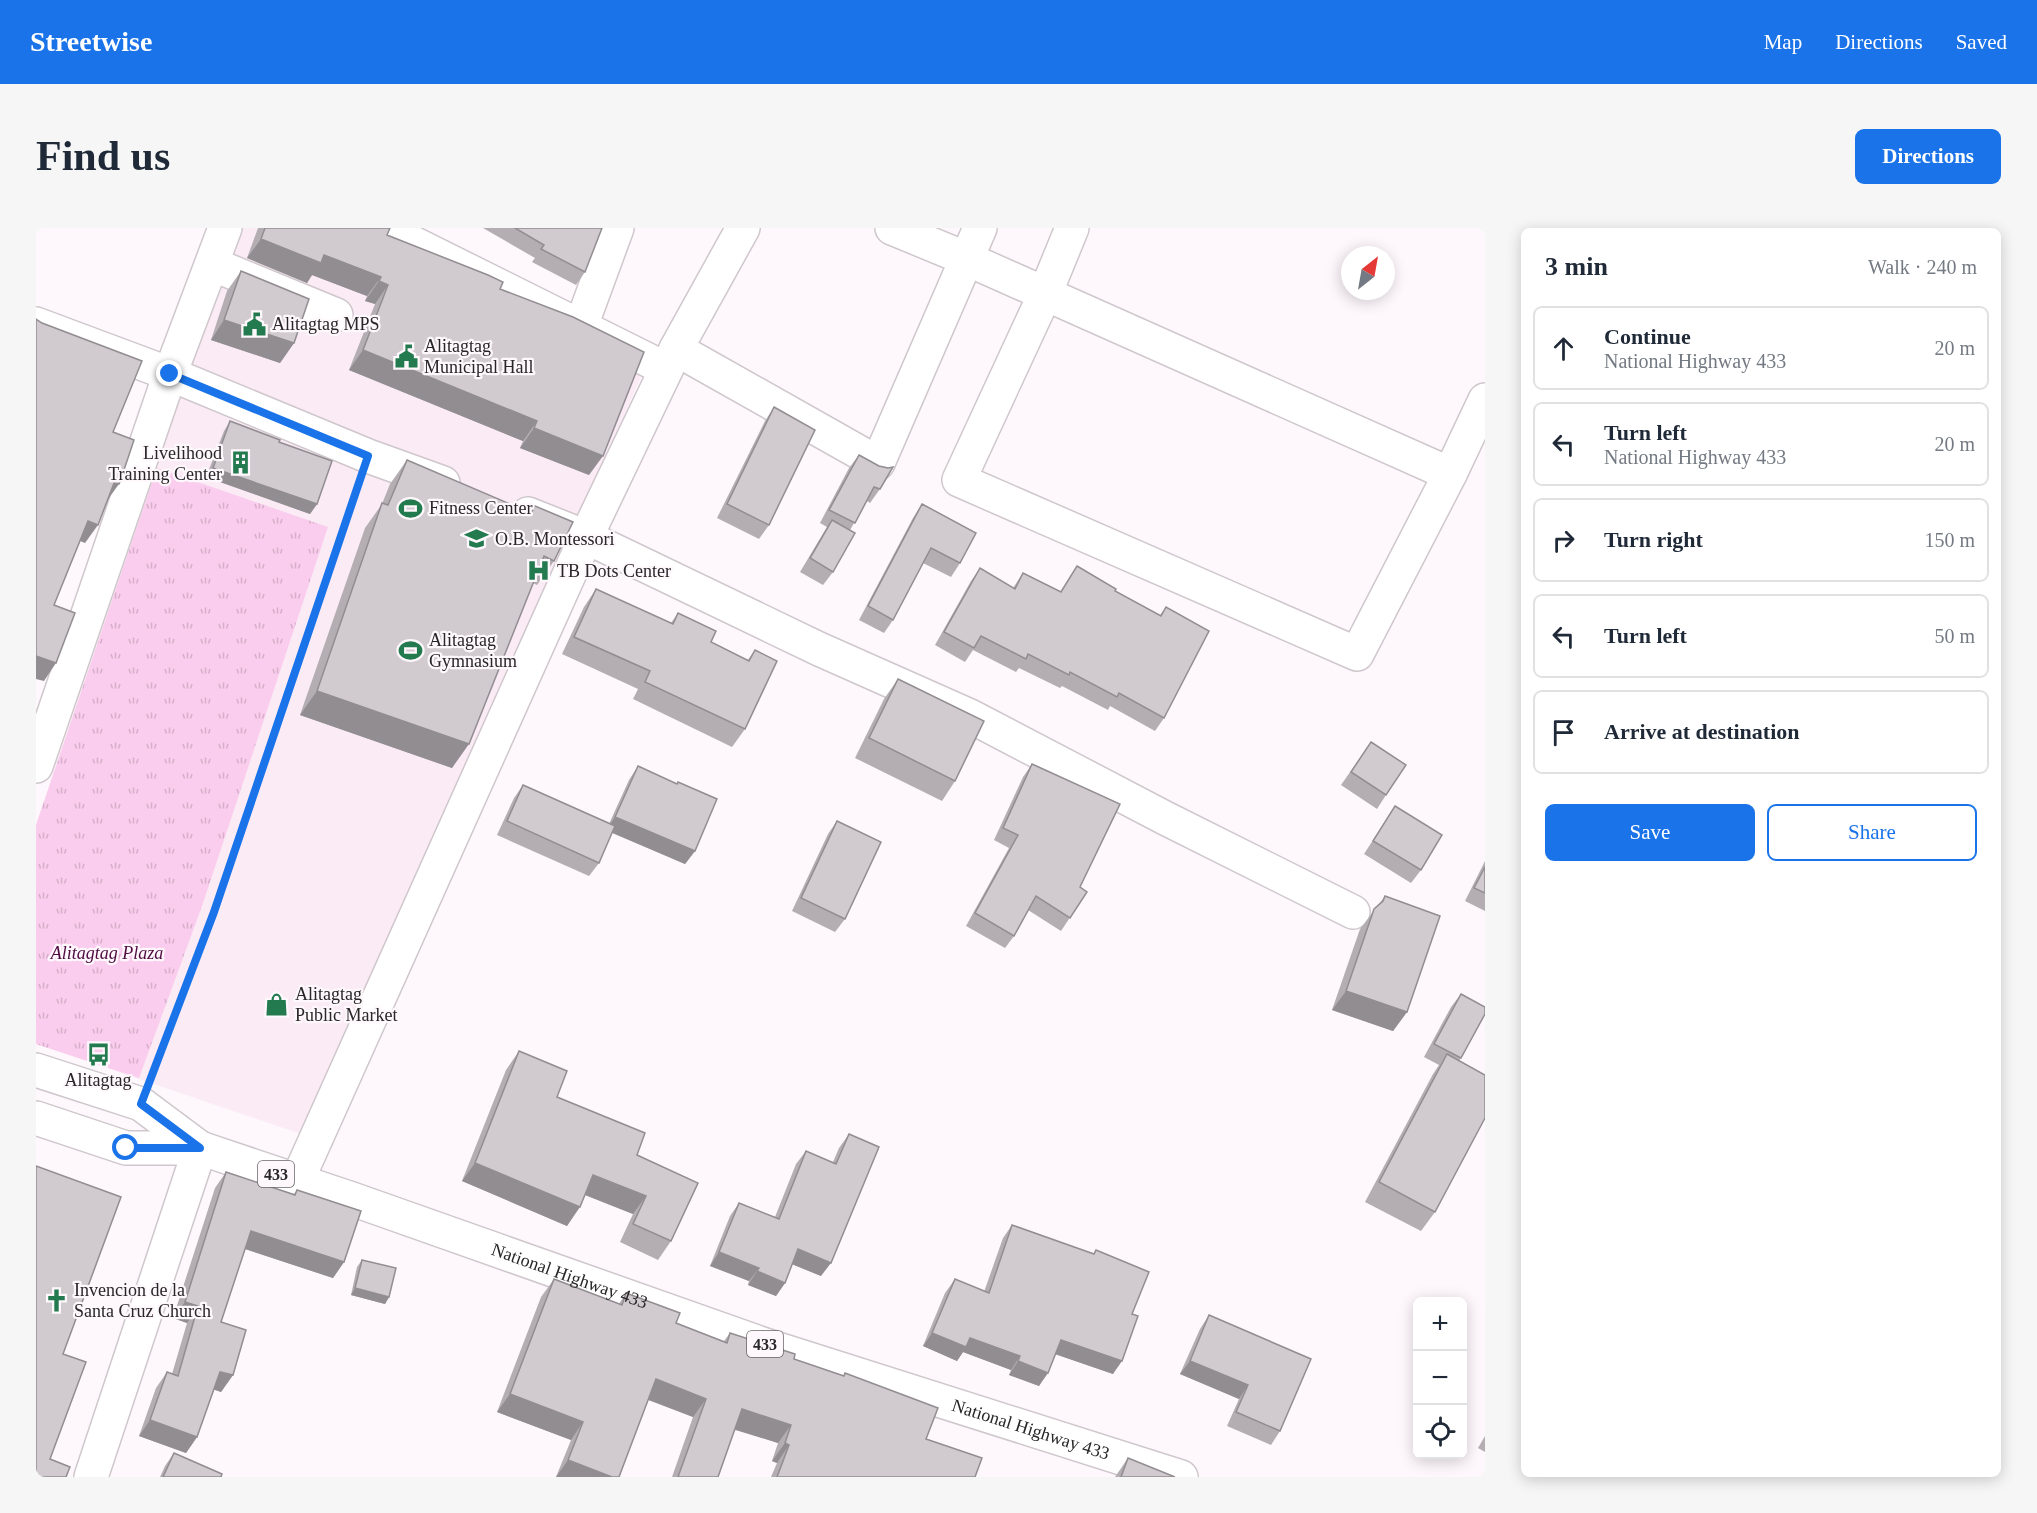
<!DOCTYPE html>
<html lang="en">
<head>
<meta charset="utf-8">
<style>
	:root { --surface:#fff; --page:#f6f6f7; --text:#1f2937; --muted:#747a83; --line:#e0e1e3; --accent:#1a73e8 }
	body { margin:0; font-family:"Times New Roman",serif; background:var(--page); color:var(--text) }
	.controls { position:absolute; right:18px; bottom:18px; display:grid; overflow:hidden; border-radius:9px; box-shadow:0 3px 15px #0003 }
	.controls button { width:54px; height:54px; display:grid; place-items:center; padding:0; border:0; border-bottom:2px solid var(--line); background:var(--surface); color:var(--text); font:30px sans-serif }
	.compass { position:absolute; left:1305px; top:18px; width:54px; height:54px; border-radius:50%; background:var(--surface); box-shadow:0 3px 15px #0003; rotate:31deg }
	.stop { position:absolute; width:18px; height:18px; margin:-14px; border:4px solid #1a73e8; border-radius:50%; background:#fff }
	.stop.end { background:#1a73e8; border-color:#fff; box-shadow:0 2px 6px #0008 }
	.list { margin:0; padding:0; list-style:none }
	h2 { display:flex; justify-content:space-between; align-items:center; height:78px; margin:0; padding:0 24px; font-size:26px }
	h2 small { font-size:20px; font-weight:400; color:var(--muted) }
	.list li { display:grid; grid-template-columns:39px 1fr auto; gap:18px; align-items:center; box-sizing:border-box; height:84px; margin:0 12px 12px; padding:0 12px; border:2px solid var(--line); border-radius:9px }
	.list b { display:block; font-size:22px; white-space:nowrap }
	.list p { margin:0; font-size:20px; white-space:nowrap; color:var(--muted) }
	.list em { font-size:20px; font-style:normal; color:var(--muted) }
	.actions { display:flex; gap:12px; padding:18px 24px }
	.actions a { flex:1; padding:14px 0; border:2px solid var(--accent); border-radius:9px; text-align:center; font-size:21px; color:var(--accent) }
	.actions .main { background:var(--accent); color:#fff }
	.icon { flex:none; width:33px; height:33px; fill:none; stroke:currentColor; stroke-width:2; stroke-linecap:round; stroke-linejoin:round }
	.map { position:relative; flex:none; width:1449px; height:1249px; overflow:hidden; border-radius:9px }
	header { display:flex; align-items:center; gap:36px; box-sizing:border-box; height:84px; padding:0 30px; background:var(--accent); color:#fff }
	header strong { font-size:28px }
	nav { display:flex; gap:33px; margin-inline-start:auto; font-size:21px }
	.intro { display:flex; align-items:center; justify-content:space-between; box-sizing:border-box; height:144px; padding:0 36px }
	h1 { margin:0; font-size:42px }
	.button { padding:15px 27px; border-radius:9px; background:var(--accent); color:#fff; font-size:21px; font-weight:700 }
	main { display:flex; gap:36px; padding:0 36px }
	aside { flex:1; background:var(--surface); border-radius:9px; box-shadow:0 3px 15px #0003 }
	.map>svg:first-child { display:block }
	.built { fill:#faebf5 }
	.park { fill:url(#park-tufts) }
	.lines { fill:none; stroke-linecap:round; stroke-linejoin:round }
	.minor-casing { stroke:#cfc7cc; stroke-width:36 }
	.major-casing { stroke:#cfc7cc; stroke-width:36 }
	.path { stroke:#a39fa1; stroke-width:4; stroke-dasharray:4.5 4.5; stroke-linecap:butt }
	.minor { stroke:#fff; stroke-width:33 }
	.major { stroke:#fff; stroke-width:33 }
	.wall { fill:#b4aeb2 }
	.shaded-wall { fill:#928d91 }
	.building { fill:#d1cacf; stroke:#928d91; stroke-width:1.5 }
	.route { stroke:#1a73e8; stroke-width:8 }
	.labels { text-anchor:middle; stroke-width:4.5; stroke-linejoin:round; paint-order:stroke }
	.shield { fill:#fef8fc; stroke:#686567; stroke-width:1.5 }
	.shield-label { font-size:16px; font-weight:bold; fill:#282627 }
	.poi-label { font-size:18px; fill:#282627; stroke:#fef8fc; text-anchor:start }
	.park-label { font-size:18px; font-style:italic; fill:#4f0b42; stroke:#fef8fc }
	.street-label { font-size:18px; fill:#282627; stroke:#fef8fc }
</style>
</head>
<body>
<header>
<strong>Streetwise</strong>
<nav><a>Map</a><a>Directions</a><a>Saved</a></nav>
</header>
<div class="intro"><h1>Find us</h1><a class="button">Directions</a></div>
<main>
<div class="map">
<svg width="1449" height="1249" viewBox="0 0 1449 1249">
	<defs>
		<pattern id="park-tufts" width="24" height="20" patternUnits="userSpaceOnUse" patternTransform="scale(1.5)"><rect width="24" height="20" fill="#facced"/><path d="M3 7l-1-3M5 7V3M7 7l1-3M15 17l-1-3M17 17v-4M19 17l1-3" fill="none" stroke="#d6afcb"/></pattern>
	</defs>
	<rect width="100%" height="100%" fill="#fef8fc"/>
	<polygon class="built" points="201,0 317,0 610,138 265,906 0,816 0,597"/>
	<polygon class="park" points="121,240 292,299 166,678 103,850 0,816 0,597"/>
	<g class="lines">
		<defs>
			<g id="minor">
				<polyline points="347,0 630,141"/>
				<polyline points="856,0 931,31 1414,246"/>
				<polyline points="1036,0 1009,66 923,252 1321,426 1414,246 1449,172"/>
				<polyline points="176,36 300,87"/>
				<polyline points="0,96 134,146 332,228 407,255"/>
				<polyline points="545,98 581,0"/>
				<polyline points="640,121 842,235 944,0"/>
				<polyline points="492,286 550,309 783,421 934,488 1129,590 1317,684"/>
				<polyline points="0,538 134,146 189,0"/>
				<polyline points="261,953 550,309 640,121 707,0"/>
				<polyline points="55,1249 164,920"/>
			</g>
			<g id="major">
				<polyline points="0,842 105,876 164,920"/>
				<path id="s1" d="M0 890 90 920H164L316 971 732 1118 1145 1249"/>
			</g>
		</defs>
		<use href="#minor" class="minor-casing"/>
		<use href="#major" class="major-casing"/>
		<polyline class="path" points="116,847 178,684 322,257"/>
		<use href="#minor" class="minor"/>
		<use href="#major" class="major"/>
	</g>
	<g class="wall">
		<polygon points="222,0 353,0 351,7 464,61 553,247 484,220 487,213 313,142 339,76 329,73 331,68 276,47 271,55 211,30"/>
		<polygon points="447,0 566,0 549,44 540,57 496,34 499,30"/>
		<polygon points="205,43 258,115 244,135 175,112 191,63"/>
		<polygon points="738,179 733,297 723,311 681,290 729,193"/>
		<polygon points="194,193 243,214 281,276 274,286 170,249 188,203"/>
		<polygon points="823,227 844,261 834,275 831,273 814,302 797,344 787,357 764,344 791,299 784,295 813,240"/>
		<polygon points="371,232 494,285 499,278 518,333 501,357 497,355 416,540 264,487 329,300 346,276 354,256"/>
		<polygon points="886,276 924,335 915,349 887,335 857,392 848,405 823,392 877,290"/>
		<polygon points="1041,338 1079,363 1124,387 1130,379 1128,490 1119,503 1074,478 1072,482 1026,458 1024,460 983,440 980,444 937,422 929,434 899,417 935,353 944,340 977,360 987,345 1024,364"/>
		<polygon points="560,361 635,395 642,385 675,414 711,433 719,422 709,501 696,519 597,471 602,461 526,426 548,379"/>
		<polygon points="862,451 919,553 906,573 819,530 848,471"/>
		<polygon points="1335,514 1350,567 1341,581 1305,557"/>
		<polygon points="996,536 1044,659 1051,664 1025,703 992,682 978,708 969,720 930,698 973,620 958,612 987,549"/>
		<polygon points="602,538 659,623 649,636 576,605 563,635 553,648 461,607 478,570 487,557 573,596 593,552"/>
		<polygon points="1359,578 1385,642 1375,655 1328,626"/>
		<polygon points="801,593 809,691 799,704 756,683 792,606"/>
		<polygon points="1449,633 1449,683 1429,673"/>
		<polygon points="1349,668 1371,784 1357,803 1296,782 1324,701"/>
		<polygon points="1425,766 1425,830 1423,833 1399,984 1385,1003 1329,974 1397,846 1403,837 1388,829 1415,779"/>
		<polygon points="483,823 521,869 601,927 635,1013 622,1032 584,1014 597,986 549,967 531,998 426,953 470,842"/>
		<polygon points="813,906 785,1048 756,1036 749,1055 740,1068 712,1057 713,1053 674,1038 694,988 703,975 739,989 760,936 770,923 797,934 803,920"/>
		<polygon points="190,944 258,966 261,962 308,1034 297,1050 209,1021 185,1094 197,1147 185,1164 178,1161 161,1209 150,1225 103,1208 120,1160 131,1144 136,1146 151,1095 137,1090 179,960"/>
		<polygon points="976,997 1057,1026 1060,1022 1096,1086 1077,1146 1019,1126 1003,1158 973,1147 975,1142 927,1124 921,1133 887,1118 909,1065 919,1051 948,1064 967,1010"/>
		<polygon points="326,1032 353,1069 349,1076 315,1067 321,1039"/>
		<polygon points="518,1051 583,1076 590,1065 640,1095 688,1113 694,1105 758,1131 807,1148 809,1145 890,1211 939,1249 735,1249 741,1235 736,1233 742,1215 699,1201 682,1249 636,1249 657,1189 612,1171 583,1249 520,1249 535,1212 461,1184 505,1069"/>
		<polygon points="1173,1087 1244,1203 1235,1217 1191,1198 1203,1171 1144,1146 1164,1101"/>
		<polygon points="1449,1208 1449,1224 1442,1220"/>
		<polygon points="138,1225 185,1249 124,1249 129,1238"/>
		<polygon points="1092,1230 1139,1249 1079,1249"/>
	</g>
	<g class="shaded-wall">
		<polygon points="225,11 288,27 345,49 331,68 276,47 271,55 211,30"/>
		<polygon points="343,53 352,57 339,76 329,73"/>
		<polygon points="188,92 258,115 244,135 175,112"/>
		<polygon points="327,122 501,193 487,213 313,142"/>
		<polygon points="498,200 567,228 553,247 484,220"/>
		<polygon points="177,240 281,276 274,286 170,249"/>
		<polygon points="78,255 83,256 70,274"/>
		<polygon points="52,293 62,297 49,315 39,311"/>
		<polygon points="0,428 20,435 8,453 0,451"/>
		<polygon points="281,463 433,516 416,540 264,487"/>
		<polygon points="579,589 659,623 649,636 570,602"/>
		<polygon points="1310,763 1371,784 1357,803 1296,782"/>
		<polygon points="439,935 544,979 531,998 426,953"/>
		<polygon points="557,947 610,968 597,986 544,965"/>
		<polygon points="215,1003 308,1034 297,1050 203,1019"/>
		<polygon points="762,1021 795,1035 785,1048 753,1035"/>
		<polygon points="683,1024 723,1040 713,1053 674,1038"/>
		<polygon points="721,1043 749,1055 740,1068 712,1057"/>
		<polygon points="319,1060 353,1069 349,1076 315,1067"/>
		<polygon points="149,1074 162,1078 151,1095 137,1090"/>
		<polygon points="896,1105 934,1110 984,1128 975,1142 927,1124 921,1133 887,1118"/>
		<polygon points="1025,1112 1086,1133 1077,1146 1016,1125"/>
		<polygon points="982,1133 1012,1145 1003,1158 973,1147"/>
		<polygon points="1154,1133 1212,1157 1203,1171 1144,1146"/>
		<polygon points="184,1144 197,1147 185,1164 173,1160"/>
		<polygon points="620,1151 670,1171 657,1189 607,1170"/>
		<polygon points="474,1166 547,1194 535,1212 461,1184"/>
		<polygon points="706,1181 755,1197 742,1215 693,1200"/>
		<polygon points="114,1192 161,1209 150,1225 103,1208"/>
		<polygon points="749,1215 753,1217 741,1235 736,1233"/>
		<polygon points="532,1232 576,1249 520,1249"/>
	</g>
	<g class="building">
		<polygon points="229,0 354,0 351,7 452,47 467,54 464,61 537,89 608,124 567,228 498,200 501,193 327,122 352,57 343,53 345,49 288,27 285,35 225,11"/>
		<polygon points="479,0 566,0 549,44 505,21 508,17"/>
		<polygon points="205,43 273,71 258,115 188,92"/>
		<polygon points="0,91 6,95 106,133 77,204 98,212 84,254 83,256 78,255 62,297 52,293 18,377 39,385 20,435 0,428"/>
		<polygon points="738,179 779,202 733,297 691,276"/>
		<polygon points="194,193 244,212 243,214 296,233 281,276 177,240"/>
		<polygon points="823,227 843,238 852,240 857,239 844,261 838,259 819,295 793,282"/>
		<polygon points="371,232 495,285 499,278 537,294 518,333 508,328 433,516 281,463 346,275 352,277"/>
		<polygon points="886,276 940,305 924,335 895,320 857,392 832,378"/>
		<polygon points="796,292 819,305 797,344 774,330"/>
		<polygon points="1041,338 1080,361 1079,363 1125,388 1130,379 1173,403 1128,490 1083,465 1081,469 1034,444 1033,447 992,426 990,431 945,408 938,420 908,404 944,340 979,361 987,345 1025,364"/>
		<polygon points="560,361 637,396 642,385 680,403 675,414 713,433 719,422 741,433 709,501 609,454 614,443 538,409"/>
		<polygon points="862,451 948,493 919,553 833,510"/>
		<polygon points="1335,514 1370,537 1350,567 1315,544"/>
		<polygon points="996,536 1084,576 1044,659 1051,664 1034,690 1000,668 978,708 939,685 982,607 967,600"/>
		<polygon points="602,538 641,556 642,554 681,571 659,623 579,589"/>
		<polygon points="487,557 579,598 563,635 471,593"/>
		<polygon points="1359,578 1406,607 1385,642 1337,613"/>
		<polygon points="801,593 845,614 809,691 765,670"/>
		<polygon points="1449,639 1449,665 1438,660"/>
		<polygon points="1349,668 1404,688 1371,784 1310,763 1338,681 1347,673"/>
		<polygon points="1425,766 1449,779 1449,786 1425,830 1398,816"/>
		<polygon points="483,823 531,843 521,869 609,905 601,927 662,955 635,1013 597,996 610,968 557,947 544,979 439,935"/>
		<polygon points="1411,826 1449,847 1449,890 1399,984 1343,954"/>
		<polygon points="813,906 843,919 795,1035 762,1021 749,1055 721,1043 723,1040 683,1024 703,975 743,991 770,923 800,936"/>
		<polygon points="0,938 85,969 27,1126 50,1134 14,1231 34,1239 30,1249 0,1249"/>
		<polygon points="190,944 259,967 261,962 325,983 308,1034 215,1003 185,1094 210,1102 197,1147 184,1144 161,1209 114,1192 131,1144 142,1148 162,1078 149,1074"/>
		<polygon points="976,997 1058,1026 1060,1022 1113,1044 1096,1086 1102,1088 1086,1133 1025,1112 1012,1145 982,1133 984,1128 934,1110 930,1119 896,1105 919,1051 953,1065"/>
		<polygon points="326,1032 360,1040 353,1069 319,1060"/>
		<polygon points="518,1051 586,1077 590,1065 644,1085 640,1095 691,1115 694,1105 759,1126 758,1131 808,1148 809,1145 902,1180 890,1211 946,1230 939,1249 741,1249 753,1217 749,1215 755,1197 706,1181 682,1249 642,1249 670,1171 620,1151 583,1249 576,1249 532,1232 547,1194 474,1166"/>
		<polygon points="1173,1087 1275,1131 1244,1203 1200,1184 1212,1157 1154,1133"/>
		<polygon points="138,1225 186,1246 185,1249 127,1249"/>
		<polygon points="1092,1230 1139,1249 1085,1249"/>
	</g>
	<g class="lines">
		<polyline class="route" points="90,920 164,920 105,876 178,684 332,228 134,146"/>
	</g>
	<defs>
		<symbol id="civic-bare" viewBox="-9 -9 18 18"><path d="M-.6-6.5H3V-4.5H.6V-3L4-1V1h2V6H-6V1h2V-1L-.6-3ZM-1.2 2.5V6h2.4V2.5Z" fill="#227a4e" stroke="#fef8fc" stroke-width="2.5" paint-order="stroke"/></symbol>
		<symbol id="building-bare" viewBox="-9 -9 18 18"><path d="M-4-6H4V6H1V3H-1V6H-4ZM-2.5-4.3h1.7v1.8h-1.7ZM.8-4.3h1.7v1.8H.8ZM-2.5-1h1.7V.8h-1.7ZM.8-1h1.7V.8H.8Z" fill="#227a4e" stroke="#fef8fc" stroke-width="2.5" paint-order="stroke"/></symbol>
		<symbol id="stadium-bare" viewBox="-9 -9 18 18"><path d="M0-5a6.5 5 0 1 0 0 10a6.5 5 0 1 0 0-10ZM-3.5-1.8h7v3.6h-7Z" fill="#227a4e" stroke="#fef8fc" stroke-width="2.5" paint-order="stroke"/></symbol>
		<symbol id="school-bare" viewBox="-9 -9 18 18"><path d="M0-5L7-2L0 1L-7-2ZM-4 1L0 2.5L4 1V4Q0 6-4 4Z" fill="#227a4e" stroke="#fef8fc" stroke-width="2.5" paint-order="stroke"/></symbol>
		<symbol id="hospital-bare" viewBox="-9 -9 18 18"><path d="M-5-5h3v3.5h4V-5h3V5h-3V1.5h-4V5h-3Z" fill="#227a4e" stroke="#fef8fc" stroke-width="2.5" paint-order="stroke"/></symbol>
		<symbol id="shop-bare" viewBox="-9 -9 18 18"><path d="M-5-2.5h2.3a2.7 3.5 0 0 1 5.4 0H5L5.5 6h-11ZM-1.5-2.5h3a1.5 2.3 0 0 0-3 0Z" fill="#227a4e" stroke="#fef8fc" stroke-width="2.5" paint-order="stroke"/></symbol>
		<symbol id="bus-bare" viewBox="-9 -9 18 18"><path d="M-5-6H5V4H4V6H2V4H-2V6H-4V4H-5ZM-3.5-4V0h7V-4ZM-3.5 1.2v1.5H-2V1.2ZM2 1.2v1.5H3.5V1.2Z" fill="#227a4e" stroke="#fef8fc" stroke-width="2.5" paint-order="stroke"/></symbol>
		<symbol id="church-bare" viewBox="-9 -9 18 18"><path d="M-1.2-6h2.4v3.5h3.3v2.4h-3.3V6h-2.4V-.1h-3.3v-2.4h3.3Z" fill="#227a4e" stroke="#fef8fc" stroke-width="2.5" paint-order="stroke"/></symbol>
	</defs>
	<g fill-rule="evenodd">
		<use href="#civic-bare" x="202" y="80" width="33" height="33"/>
		<use href="#civic-bare" x="354" y="112" width="33" height="33"/>
		<use href="#building-bare" x="188" y="218" width="33" height="33"/>
		<use href="#stadium-bare" x="358" y="264" width="33" height="33"/>
		<use href="#school-bare" x="424" y="294" width="33" height="33"/>
		<use href="#hospital-bare" x="486" y="326" width="33" height="33"/>
		<use href="#stadium-bare" x="358" y="406" width="33" height="33"/>
		<use href="#shop-bare" x="224" y="760" width="33" height="33"/>
		<use href="#bus-bare" x="46" y="810" width="33" height="33"/>
		<use href="#church-bare" x="4" y="1056" width="33" height="33"/>
	</g>
	<g class="labels">
		<g class="shield">
			<rect x="222" y="933" width="36" height="26" rx="4.5"/>
			<rect x="711" y="1103" width="36" height="26" rx="4.5"/>
		</g>
		<g class="shield-label">
			<text x="240" y="952">433</text>
			<text x="729" y="1122">433</text>
		</g>
		<g class="poi-label">
			<text x="236" y="102">Alitagtag MPS</text>
			<text x="388" y="124">Alitagtag<tspan x="388" dy="21">Municipal Hall</tspan></text>
			<text x="186" y="231" text-anchor="end">Livelihood<tspan x="186" dy="21">Training Center</tspan></text>
			<text x="393" y="286">Fitness Center</text>
			<text x="459" y="317">O.B. Montessori</text>
			<text x="521" y="349">TB Dots Center</text>
			<text x="393" y="418">Alitagtag<tspan x="393" dy="21">Gymnasium</tspan></text>
			<text x="259" y="772">Alitagtag<tspan x="259" dy="21">Public Market</tspan></text>
			<text x="62" y="858" text-anchor="middle">Alitagtag</text>
			<text x="38" y="1068">Invencion de la<tspan x="38" dy="21">Santa Cruz Church</tspan></text>
		</g>
		<g class="park-label">
			<text x="71" y="731">Alitagtag Plaza</text>
		</g>
		<g class="street-label">
			<text dy="6" stroke="none"><textPath href="#s1" startOffset="560">National Highway 433</textPath></text>
			<text dy="6" stroke="none"><textPath href="#s1" startOffset="1046">National Highway 433</textPath></text>
		</g>
	</g>
</svg>
<div class="controls">
<button>+</button>
<button>−</button>
<button><svg class="icon" aria-label="locate" viewBox="0 0 24 24"><circle cx="12" cy="12" r="6"/><path d="M12 2v4M12 18v4M2 12h4M18 12h4"/></svg></button>
</div>
<svg class="compass" viewBox="-18 -18 36 36"><path d="M0-13l5 13h-10z" fill="#e53935"/><path d="M0 13l5-13h-10z" fill="#747a83"/></svg>
<div class="stop" style="left:90px;top:920px"></div>
<div class="stop end" style="left:134px;top:146px"></div>
</div>
<aside>
<h2>3 min<small>Walk · 240 m</small></h2>
<ul class="list">
<li><svg class="icon" aria-label="ahead" viewBox="0 0 24 24"><path d="M12 20V5M6 11l6-6 6 6"/></svg><div><b>Continue</b><p>National Highway 433</p></div><em>20 m</em></li>
<li><svg class="icon" aria-label="left" viewBox="0 0 24 24"><path d="M17 20v-9H6M10 6l-5 5 5 5"/></svg><div><b>Turn left</b><p>National Highway 433</p></div><em>20 m</em></li>
<li><svg class="icon" aria-label="right" viewBox="0 0 24 24"><path d="M7 20v-9h11M14 6l5 5-5 5"/></svg><div><b>Turn right</b></div><em>150 m</em></li>
<li><svg class="icon" aria-label="left" viewBox="0 0 24 24"><path d="M17 20v-9H6M10 6l-5 5 5 5"/></svg><div><b>Turn left</b></div><em>50 m</em></li>
<li><svg class="icon" aria-label="arrive" viewBox="0 0 24 24"><path d="M6 21V4h12l-3 4 3 4H6"/></svg><div><b>Arrive at destination</b></div></li>
</ul>
<div class="actions"><a class="main">Save</a><a>Share</a></div>
</aside>
</main>
</body>
</html>
